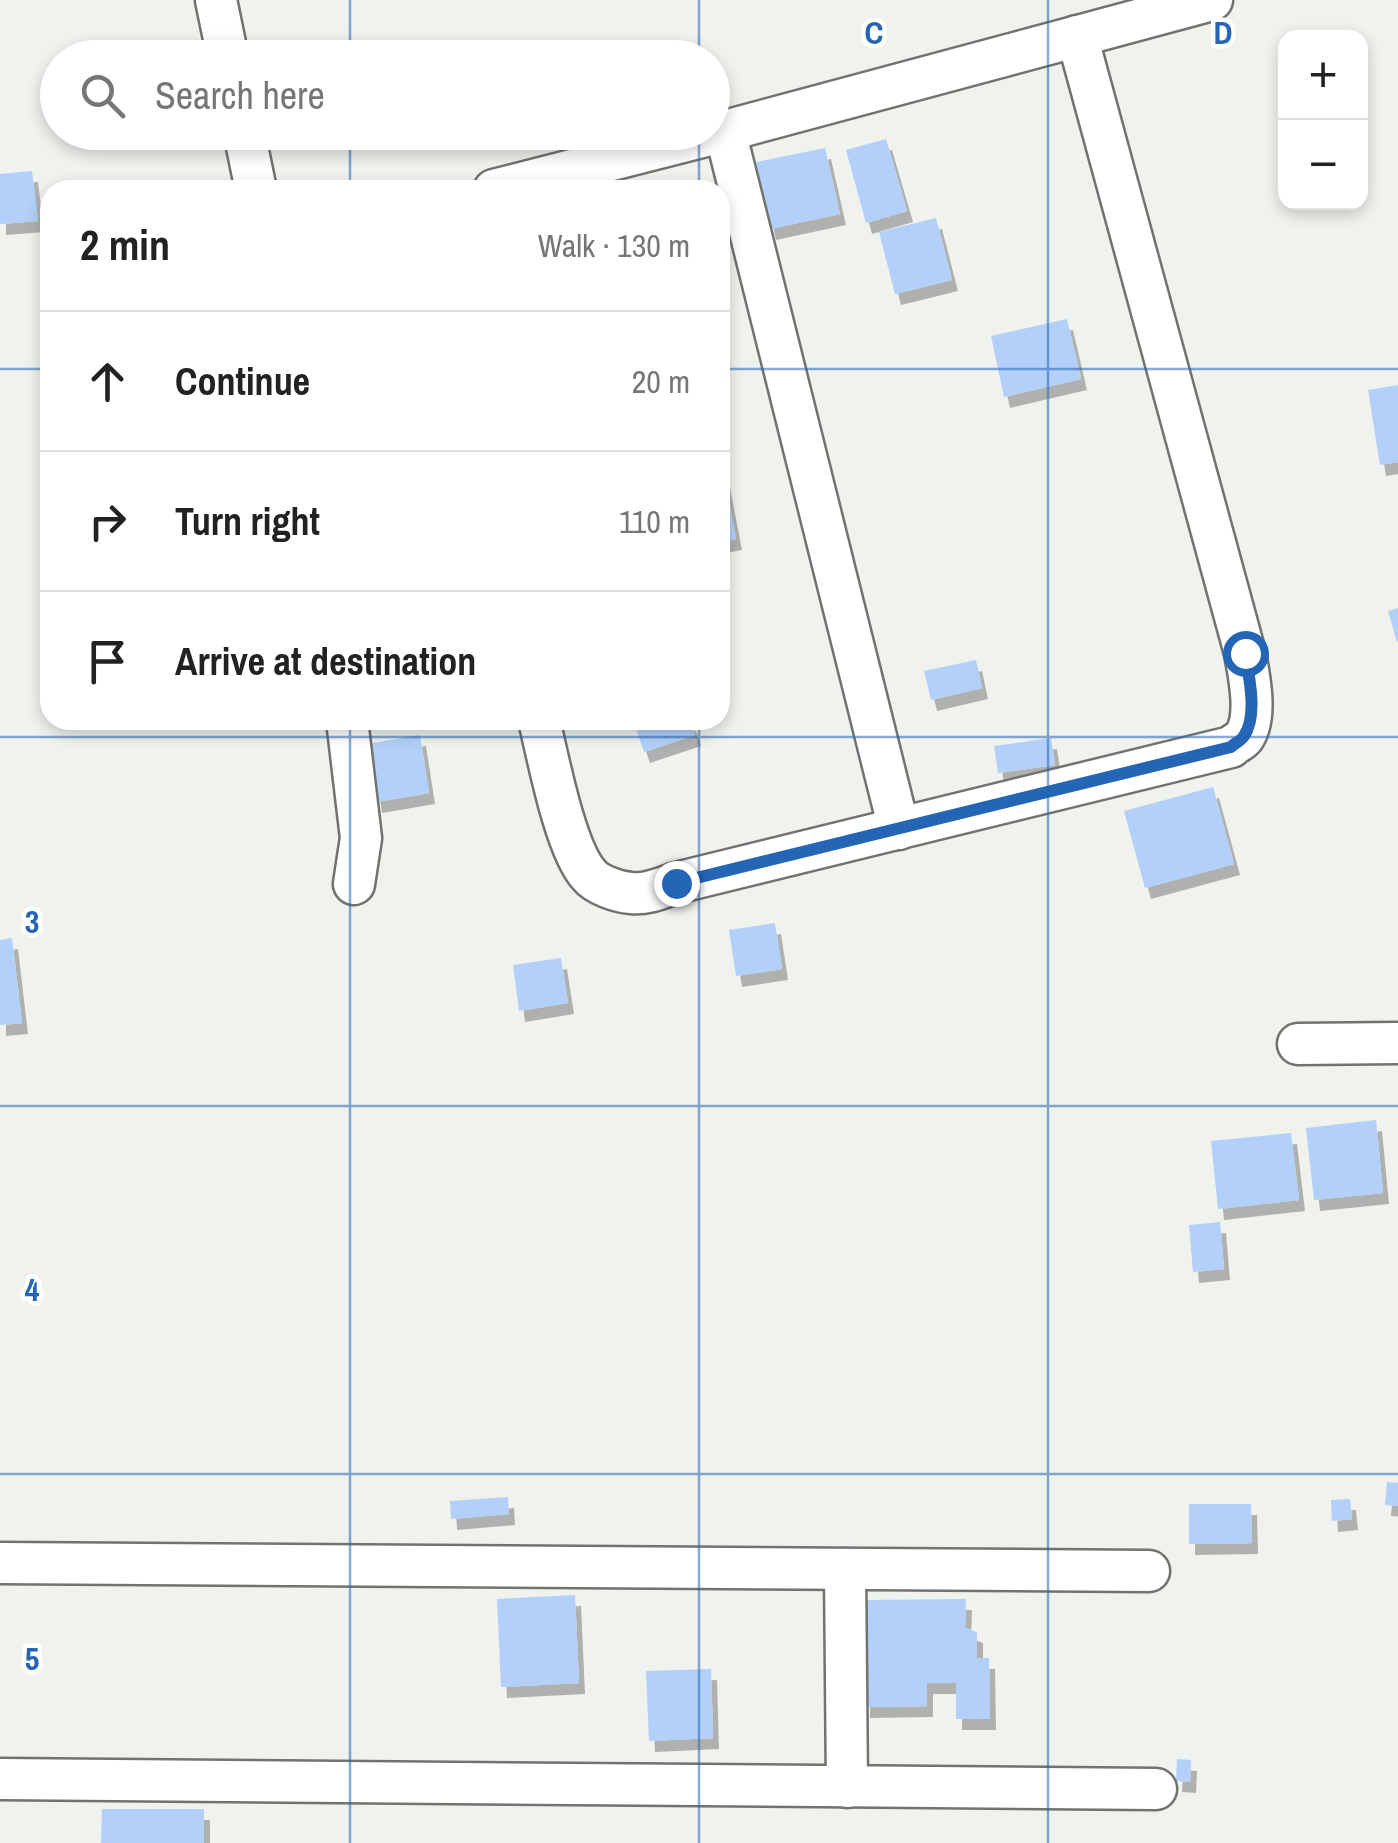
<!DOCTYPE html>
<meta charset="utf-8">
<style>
body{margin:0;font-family:"Archivo Narrow",sans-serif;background:#f2f2f2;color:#222}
.controls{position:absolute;right:30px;top:30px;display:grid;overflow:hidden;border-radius:20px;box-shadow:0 5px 15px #0003}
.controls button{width:90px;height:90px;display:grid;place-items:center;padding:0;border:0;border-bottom:2px solid #e0e0e0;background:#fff;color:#222;font:50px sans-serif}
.stop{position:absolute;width:30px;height:30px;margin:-22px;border:8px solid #2465b6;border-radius:50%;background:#fff}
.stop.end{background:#2465b6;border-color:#fff;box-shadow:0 2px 10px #0008}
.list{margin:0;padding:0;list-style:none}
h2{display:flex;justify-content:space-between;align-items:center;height:130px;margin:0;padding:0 40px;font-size:42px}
h2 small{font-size:32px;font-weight:400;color:#767676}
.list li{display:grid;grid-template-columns:65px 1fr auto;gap:30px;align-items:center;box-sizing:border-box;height:140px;padding:0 40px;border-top:2px solid #e0e0e0}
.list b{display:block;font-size:38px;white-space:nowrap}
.list em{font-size:32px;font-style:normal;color:#767676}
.icon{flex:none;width:55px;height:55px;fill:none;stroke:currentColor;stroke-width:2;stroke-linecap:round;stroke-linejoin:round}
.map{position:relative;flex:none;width:1398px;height:1843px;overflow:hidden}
.search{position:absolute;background:#fff;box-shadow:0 5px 15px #0003;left:40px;top:40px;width:690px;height:110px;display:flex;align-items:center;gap:25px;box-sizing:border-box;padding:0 35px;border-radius:55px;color:#767676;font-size:38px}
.panel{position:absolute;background:#fff;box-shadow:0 5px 15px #0003;left:40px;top:180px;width:690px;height:550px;border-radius:30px}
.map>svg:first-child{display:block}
</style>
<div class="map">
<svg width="1398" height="1843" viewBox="0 0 1398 1843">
<defs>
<filter id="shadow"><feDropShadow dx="6" dy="11" stdDeviation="0" flood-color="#0004"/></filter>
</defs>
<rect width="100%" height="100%" fill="#eff2ed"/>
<g fill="#b2d0f9" filter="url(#shadow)">
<path d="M886 139 907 211 866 223 846 150Z"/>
<path d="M825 148 840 214 770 229 756 162Z"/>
<path d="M32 171 38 221 0 224V174Z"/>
<path d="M936 218 952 280 895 294 879 232Z"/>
<path d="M1067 319 1081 379 1004 397 991 336Z"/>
<path d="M1398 385V462L1380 465 1368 390Z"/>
<path d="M720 466H722L736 539 720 542Z"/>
<path d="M1398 608V642H1397L1388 611Z"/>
<path d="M976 660 982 688 931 700 924 671Z"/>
<path d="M633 720H690L695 735 644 752Z"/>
<path d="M420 735 429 793 376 802 367 744Z"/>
<path d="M1051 738 1055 765 998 773 994 746Z"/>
<path d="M1213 787 1234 864 1145 888 1124 811Z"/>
<path d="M775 923 782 969 736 976 729 930Z"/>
<path d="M12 938 22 1023 0 1025V940Z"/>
<path d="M561 958 568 1003 519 1011 513 965Z"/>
<path d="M1376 1120 1383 1193 1314 1200 1306 1128Z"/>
<path d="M1291 1133 1299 1200 1218 1209 1211 1141Z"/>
<path d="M1220 1222 1224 1269 1193 1272 1189 1225Z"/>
<path d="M1387 1482 1398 1483V1506L1385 1505Z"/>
<path d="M508 1497 509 1514 451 1519 450 1501Z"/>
<path d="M1350 1499 1352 1519 1332 1521 1331 1500Z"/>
<path d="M1189 1504H1251L1252 1543 1189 1544Z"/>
<path d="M575 1595 579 1683 501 1687 497 1599Z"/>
<path d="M966 1599 965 1628 977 1632V1658H989L990 1719H956V1683H927V1706L864 1707V1600Z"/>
<path d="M711 1669 713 1738 649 1741 646 1671Z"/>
<path d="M1177 1759 1191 1760 1190 1782 1176 1781Z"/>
<path d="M102 1809H204V1843H101Z"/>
</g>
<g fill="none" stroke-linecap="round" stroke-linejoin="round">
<defs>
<g id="street">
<path d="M216 0 228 58"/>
<path d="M725 131 899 829"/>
<path d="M244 132 256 190"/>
<path d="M494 190 725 131 1212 0"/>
<path d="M347 720 361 838 354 884"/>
<path d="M539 720C548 757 565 849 589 875 597 885 618 892 631 893 646 895 662 888 676 883L1231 747C1235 743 1241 741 1244 737 1258 716 1249 676 1245 653L1077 36"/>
<path d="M1298 1044 1398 1043"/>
<path d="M0 1563 1149 1571"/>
<path d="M845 1569 847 1787"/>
<path d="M0 1779 1156 1789"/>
</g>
</defs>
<use href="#street" stroke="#70736e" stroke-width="45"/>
<use href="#street" stroke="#fff" stroke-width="40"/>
</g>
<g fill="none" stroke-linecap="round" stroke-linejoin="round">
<path stroke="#2465b6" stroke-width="12" d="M676 883 1231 747C1235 743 1241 741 1244 736 1258 716 1249 676 1245 653"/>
</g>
<path fill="none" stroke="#2465b6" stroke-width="2.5" stroke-opacity="0.55" d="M350 0V58M699 0V58M1048 0V1843M350 132V190M699 132V190M0 369H50M720 369H1398M350 720V1843M699 720V1843M0 737H1398M0 1106H1398M0 1474H1398"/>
<g font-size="32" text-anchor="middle" font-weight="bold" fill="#2465b6" stroke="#fcfffb" stroke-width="9" stroke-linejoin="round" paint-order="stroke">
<text x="874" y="44">C</text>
<text x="1223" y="44">D</text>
<text x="32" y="933">3</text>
<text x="32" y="1301">4</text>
<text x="32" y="1670">5</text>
</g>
</svg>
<div class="controls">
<button>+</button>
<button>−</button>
</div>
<div class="stop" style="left:1245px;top:653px"></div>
<div class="stop end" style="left:676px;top:883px"></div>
<div class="search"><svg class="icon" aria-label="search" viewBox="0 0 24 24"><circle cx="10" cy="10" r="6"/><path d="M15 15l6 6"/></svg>Search here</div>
<section class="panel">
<h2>2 min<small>Walk · 130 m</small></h2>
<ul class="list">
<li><svg class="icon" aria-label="ahead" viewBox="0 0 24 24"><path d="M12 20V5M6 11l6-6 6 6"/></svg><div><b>Continue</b></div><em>20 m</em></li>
<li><svg class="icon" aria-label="right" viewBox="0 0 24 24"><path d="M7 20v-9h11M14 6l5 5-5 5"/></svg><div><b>Turn right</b></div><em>110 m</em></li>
<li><svg class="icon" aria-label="arrive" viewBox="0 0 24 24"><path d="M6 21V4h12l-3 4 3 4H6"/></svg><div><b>Arrive at destination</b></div></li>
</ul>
</section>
</div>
